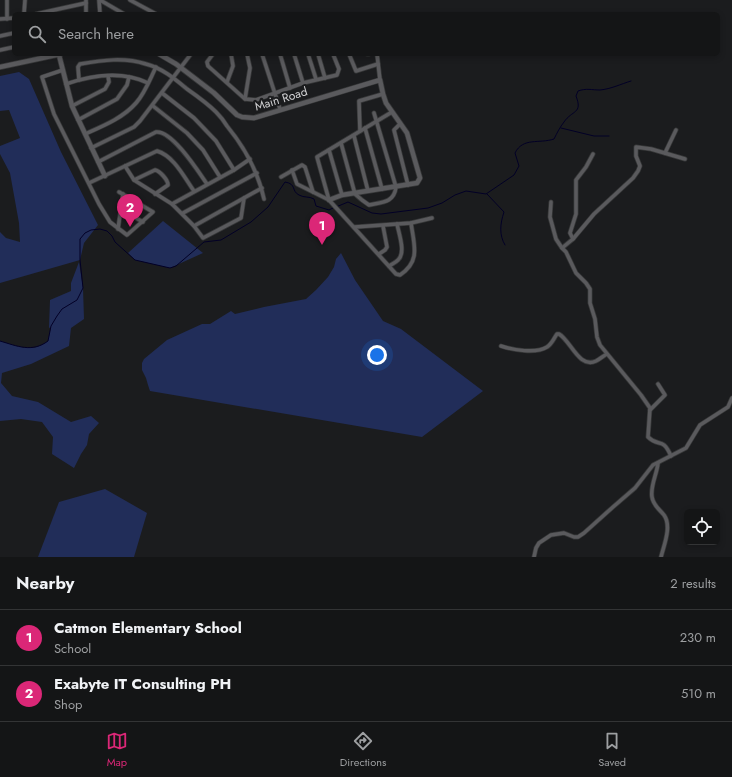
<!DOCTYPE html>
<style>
body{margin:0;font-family:Jost,sans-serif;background:#212223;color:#f1f3f6}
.controls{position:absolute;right:12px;bottom:12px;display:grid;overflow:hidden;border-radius:6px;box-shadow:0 2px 6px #0003}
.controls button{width:36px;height:36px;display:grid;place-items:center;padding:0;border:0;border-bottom:1px solid #333435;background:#141516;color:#f1f3f6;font:20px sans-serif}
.you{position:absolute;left:377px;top:355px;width:14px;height:14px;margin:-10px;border:3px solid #fff;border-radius:50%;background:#1a73e8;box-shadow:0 0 0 6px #1a73e833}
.badge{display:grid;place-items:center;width:26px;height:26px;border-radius:50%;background:#db2777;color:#fff;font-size:13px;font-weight:700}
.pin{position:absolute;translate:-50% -33px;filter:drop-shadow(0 1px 2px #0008)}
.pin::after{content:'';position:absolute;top:21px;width:14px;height:12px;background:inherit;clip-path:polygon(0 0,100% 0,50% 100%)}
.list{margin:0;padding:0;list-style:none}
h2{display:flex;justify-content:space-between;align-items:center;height:52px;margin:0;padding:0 16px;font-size:17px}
h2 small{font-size:13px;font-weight:400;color:#9d9fa1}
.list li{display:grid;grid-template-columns:26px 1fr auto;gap:12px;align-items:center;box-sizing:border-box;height:56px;padding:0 16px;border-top:1px solid #333435}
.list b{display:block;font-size:15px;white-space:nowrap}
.list p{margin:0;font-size:13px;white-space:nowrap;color:#9d9fa1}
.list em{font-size:13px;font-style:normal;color:#9d9fa1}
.icon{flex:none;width:22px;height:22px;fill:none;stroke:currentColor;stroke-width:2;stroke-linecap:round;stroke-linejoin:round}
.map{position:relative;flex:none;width:732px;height:557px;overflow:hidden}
.search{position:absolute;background:#141516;box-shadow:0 2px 6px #0003;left:12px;right:12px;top:12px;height:44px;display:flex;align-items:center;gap:10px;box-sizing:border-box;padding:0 14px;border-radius:6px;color:#9d9fa1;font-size:15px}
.sheet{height:164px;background:#141516}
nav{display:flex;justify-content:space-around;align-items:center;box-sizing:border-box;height:56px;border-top:1px solid #333435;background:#141516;font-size:11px;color:#9d9fa1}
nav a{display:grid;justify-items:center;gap:2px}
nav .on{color:#db2777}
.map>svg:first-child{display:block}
</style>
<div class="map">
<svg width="732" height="557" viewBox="0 0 732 557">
<rect width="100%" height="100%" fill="#1b1c1e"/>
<g fill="#212d59">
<path d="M19 72 29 79 61 152 98 225 84 243 80 260 0 283V232L6 238 20 242 19 223 10 173 0 154V146L20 138 9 110 0 111V76Z"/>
<path d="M163 221 203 253 170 268 135 260 128 253Z"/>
<path d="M341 253 355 280 383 321 401 329 483 391 422 437 150 391 148 385 146 378 142 370V363L144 359 167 340 202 324H210L231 311 235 314 264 307 306 299 316 290 328 277 334 267 336 259Z"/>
<path d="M79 262 83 288 84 319 71 328 69 346 31 364 2 373 1 383 12 396 38 402 71 422 91 416 99 423 89 434 87 445 81 454 74 468 52 454 53 437 42 422 21 419 0 421V341C18 346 31 354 48 341L51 327 49 328 50 300 71 291V283Z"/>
<path d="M105 489 147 513 134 557H38L59 502Z"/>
</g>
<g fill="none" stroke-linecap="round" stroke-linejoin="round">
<g stroke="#020026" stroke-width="1">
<path d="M561 128 594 136H609"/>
<path d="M487 194 504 212C500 224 499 235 505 245"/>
<path d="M336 207 348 202 372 213 381 214 428 208 442 203 455 195 466 191 486 194 514 175 519 166 515 153C523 137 539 144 554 139 557 133 560 127 564 122 572 110 583 114 576 96L578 91C586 88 592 90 600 90 611 89 621 84 631 81"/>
<path d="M0 341C17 346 32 353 48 341L51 326 57 316 62 309 77 300 83 288 80 260V239L85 233 91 230 100 229 107 231 112 236 115 242 135 260 170 268 176 266 204 242 221 240 251 222 268 207 285 182C297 184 291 191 299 195 304 198 309 196 314 199L316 206 329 210 333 208"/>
</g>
<defs>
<g id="street">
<path d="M99 0 100 14"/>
<path d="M100 0 124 14"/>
<path d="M130 0 156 14"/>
<path d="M24 14 25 0"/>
<path d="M36 14 86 3"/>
<path d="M86 14V0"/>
<path d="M0 19 14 18"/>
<path d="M7 19V0"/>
<path d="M0 36 14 33"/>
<path d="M0 50 14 47"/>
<path d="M213 54 207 62 208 66 245 99 256 100 303 83 337 75 339 69 333 54"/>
<path d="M262 54 280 109"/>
<path d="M280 54 290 88"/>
<path d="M294 54 303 83"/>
<path d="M308 54 316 79"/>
<path d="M318 54 325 78"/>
<path d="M349 54 356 71 378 64"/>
<path d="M367 54H369"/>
<path d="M377 54 380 80"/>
<path d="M63 70 42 77 54 114 99 204 110 222 127 235 153 212 119 192"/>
<path d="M79 80 78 67 80 64C103 60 124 57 146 64 162 68 175 79 187 89 197 96 207 103 216 112 220 116 224 121 227 126 245 148 258 171 264 199"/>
<path d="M227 82 233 66 231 54"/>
<path d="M66 84C92 75 123 71 148 83"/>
<path d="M162 93 194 118 216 141 234 170"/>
<path d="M245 99 250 68 247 54"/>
<path d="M72 106 105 89 109 82 108 76"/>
<path d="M153 106 187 133 203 150 220 177"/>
<path d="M78 120 117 99 127 85 129 77"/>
<path d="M400 124 394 130 408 185"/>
<path d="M365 128 382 189"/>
<path d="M360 131 359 101 383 94"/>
<path d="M85 134C103 126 123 118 136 103 145 93 150 79 156 67"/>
<path d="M354 136 368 191"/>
<path d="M341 143 355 194 362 200 369 205C382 202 394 203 396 187L374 113"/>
<path d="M91 148 134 127 140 121 191 54"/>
<path d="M329 150 342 195"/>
<path d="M665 153 676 130"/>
<path d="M98 162 156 132C172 130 198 171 207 184"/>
<path d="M125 166 134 180 172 204 194 226 203 238 241 218 244 198"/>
<path d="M292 170 297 184 329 200 396 274 400 275C421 261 414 245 411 223"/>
<path d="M281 177 302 165 305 167 313 192"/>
<path d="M134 180 155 170C160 171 168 180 168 185L155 194"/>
<path d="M89 183 157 151C174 156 184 177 194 191"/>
<path d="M329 200 317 157 392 112"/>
<path d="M551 202 550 217 556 239 562 248 566 252 576 273 586 283 590 289V303L595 319 597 337 600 345 641 395 650 408 648 437C659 448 662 436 671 456"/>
<path d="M172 204 234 170 250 159"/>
<path d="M120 209 143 222"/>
<path d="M183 213 257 173"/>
<path d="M194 226 262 188"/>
<path d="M355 227 411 223 432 218"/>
<path d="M118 229 123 194"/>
<path d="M573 239 570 233 576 214V180L586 167 593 154"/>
<path d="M562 248 573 239 594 214 633 178 638 171 640 166 636 156V147L651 149 685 159"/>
<path d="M379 254 385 250 387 247 383 226"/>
<path d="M389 266C392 264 395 263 398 260 406 253 399 234 397 224"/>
<path d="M501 346C513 350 536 354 547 347 552 344 554 338 557 334H559C571 341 579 369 596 361 600 359 603 356 607 354"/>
<path d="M650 410 665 395 658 384"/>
<path d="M658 463C657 474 650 486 652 497 653 505 659 509 664 515 672 526 664 545 661 557"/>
<path d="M534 557 536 548 539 543 551 535 564 533 574 537H578L584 533 613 507 635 488 653 465 686 448 700 425 728 407 732 398"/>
</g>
<g id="secondary">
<path d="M159 54 176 64 214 93 237 115 242 117 254 118 380 80 383 94 386 103 407 133 420 178 417 183 342 195 329 200"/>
<path d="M59 55 72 106 105 176"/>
<path d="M0 67 61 54"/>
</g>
</defs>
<use href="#street" stroke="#373839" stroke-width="5"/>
<use href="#secondary" stroke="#373839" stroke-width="6"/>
<use href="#street" stroke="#5a5a5d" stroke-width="3.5"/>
<use href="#secondary" stroke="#5a5a5d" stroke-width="4.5"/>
</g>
<g text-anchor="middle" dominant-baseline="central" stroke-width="4" stroke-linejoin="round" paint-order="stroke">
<g font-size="12" fill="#d2d2d4" stroke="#1b1c1e">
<text transform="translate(281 99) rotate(-17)">Main Road</text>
</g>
</g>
</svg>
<div class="controls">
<button><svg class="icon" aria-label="locate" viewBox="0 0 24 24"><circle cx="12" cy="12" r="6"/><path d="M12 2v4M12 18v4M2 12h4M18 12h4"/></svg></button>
</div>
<div class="you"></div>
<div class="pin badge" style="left:322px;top:245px">1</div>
<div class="pin badge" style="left:130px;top:227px">2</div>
<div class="search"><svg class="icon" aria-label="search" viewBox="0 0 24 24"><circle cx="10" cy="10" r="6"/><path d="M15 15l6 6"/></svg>Search here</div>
</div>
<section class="sheet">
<h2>Nearby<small>2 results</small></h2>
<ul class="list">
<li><span class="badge">1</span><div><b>Catmon Elementary School</b><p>School</p></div><em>230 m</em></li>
<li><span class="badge">2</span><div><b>Exabyte IT Consulting PH</b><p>Shop</p></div><em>510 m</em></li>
</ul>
</section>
<nav>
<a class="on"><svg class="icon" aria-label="map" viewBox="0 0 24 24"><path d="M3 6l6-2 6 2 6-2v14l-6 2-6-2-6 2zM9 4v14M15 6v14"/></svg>Map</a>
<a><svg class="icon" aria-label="directions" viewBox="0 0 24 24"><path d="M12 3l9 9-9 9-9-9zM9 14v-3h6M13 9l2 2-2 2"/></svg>Directions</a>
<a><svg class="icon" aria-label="saved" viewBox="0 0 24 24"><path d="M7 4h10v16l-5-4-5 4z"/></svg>Saved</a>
</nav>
